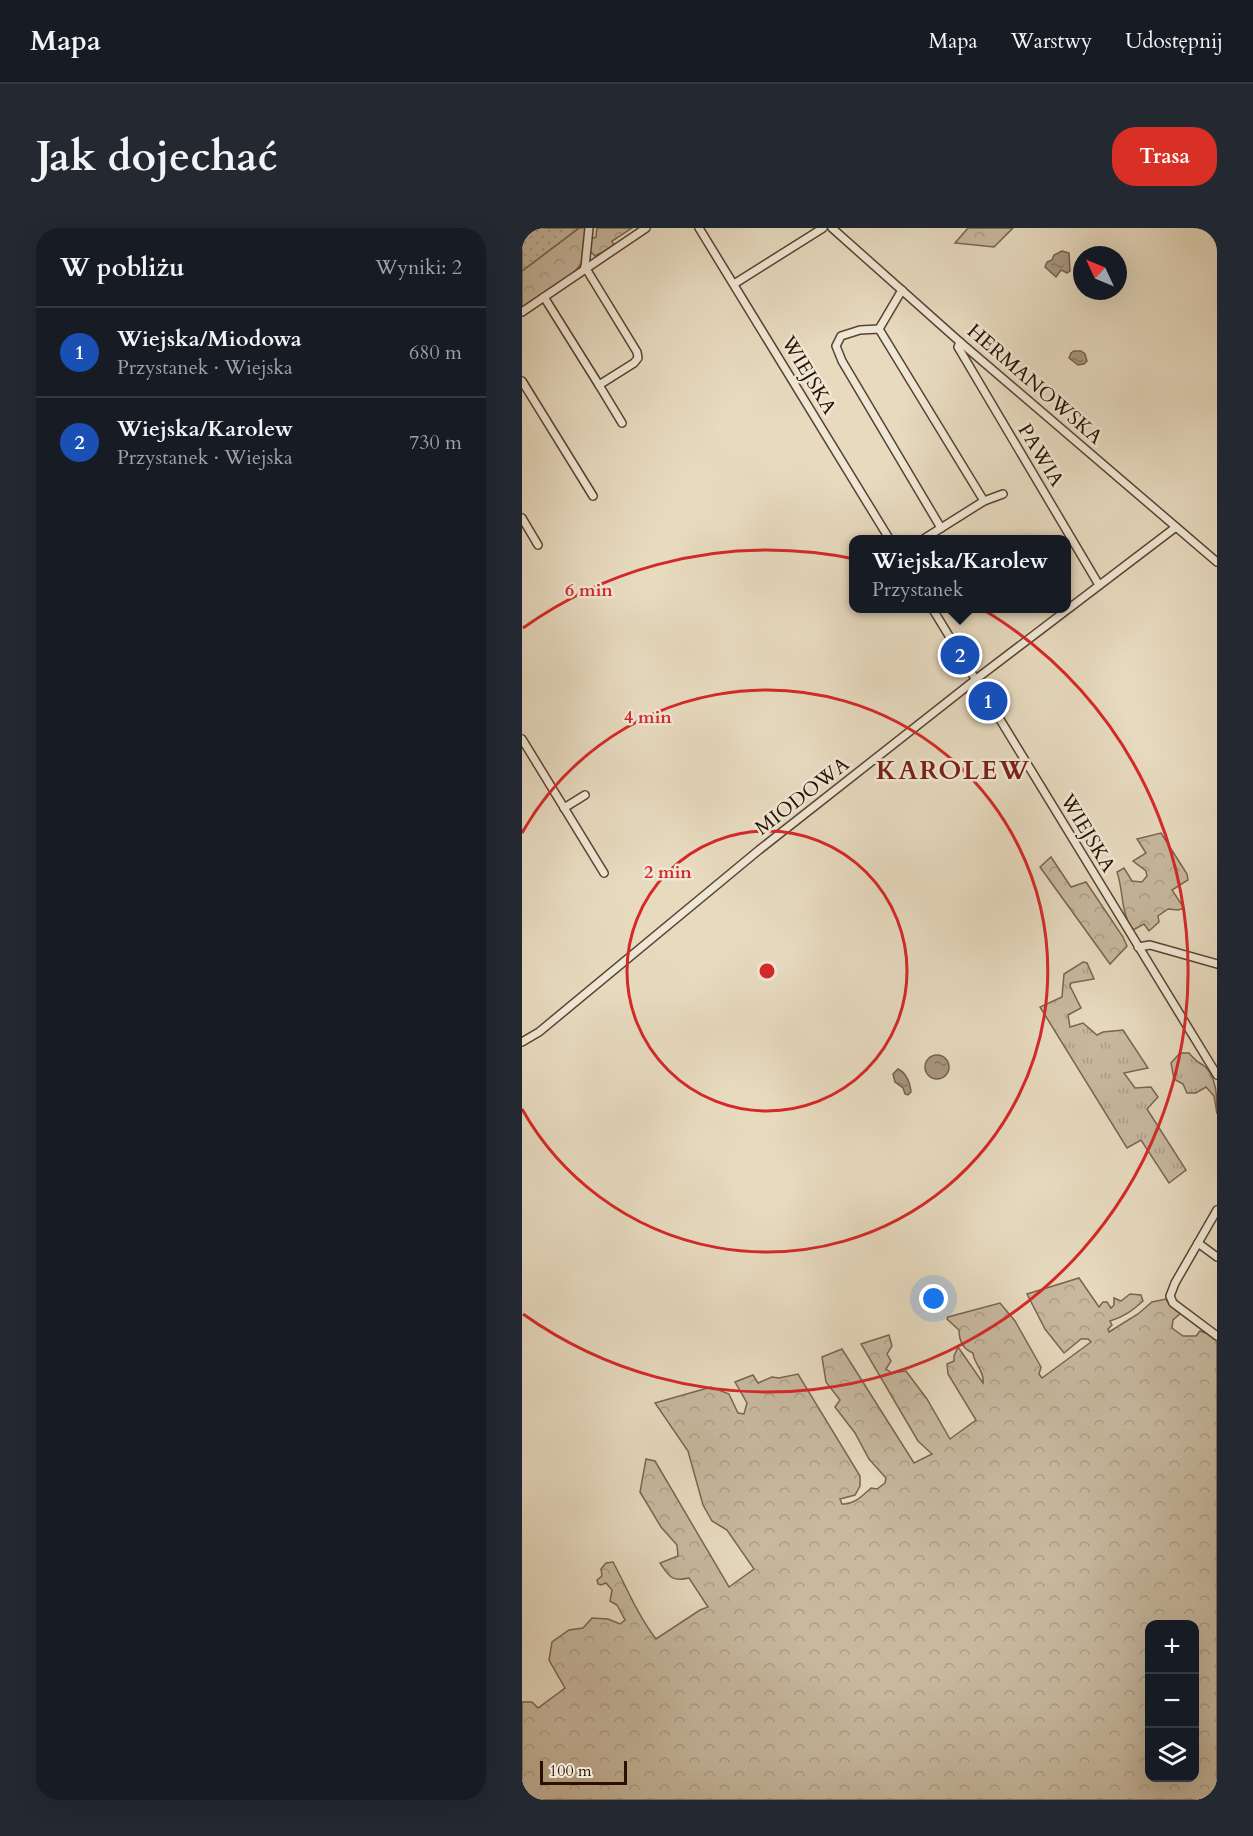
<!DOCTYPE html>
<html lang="pl">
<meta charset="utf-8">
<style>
body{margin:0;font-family:Cardo,serif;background:#242831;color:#f1f3f6}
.controls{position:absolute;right:18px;bottom:18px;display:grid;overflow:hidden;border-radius:12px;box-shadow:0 6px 24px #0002}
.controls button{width:54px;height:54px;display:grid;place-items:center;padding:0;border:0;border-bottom:2px solid #363941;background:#171b24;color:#f1f3f6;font:30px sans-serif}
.compass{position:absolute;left:551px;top:18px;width:54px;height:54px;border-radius:50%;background:#171b24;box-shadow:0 6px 24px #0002;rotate:314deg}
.scale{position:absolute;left:18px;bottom:15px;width:87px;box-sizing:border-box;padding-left:6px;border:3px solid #2b1001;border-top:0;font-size:16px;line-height:21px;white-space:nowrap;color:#2b1001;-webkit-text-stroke:4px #efe7d5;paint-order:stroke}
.you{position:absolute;left:412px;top:1071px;width:21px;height:21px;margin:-15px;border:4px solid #fff;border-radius:50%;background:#1a73e8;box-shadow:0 0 0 9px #1a73e833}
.badge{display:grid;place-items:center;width:39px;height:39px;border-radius:50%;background:#d93025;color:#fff;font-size:20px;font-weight:700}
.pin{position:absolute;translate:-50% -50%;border:3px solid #fff;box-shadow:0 2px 6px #0006}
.popup{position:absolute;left:327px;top:307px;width:222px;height:78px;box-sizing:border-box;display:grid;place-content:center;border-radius:12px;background:#171b24;filter:drop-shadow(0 2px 4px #0005);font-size:20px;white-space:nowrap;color:#9ea1a6}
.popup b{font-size:22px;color:#f1f3f6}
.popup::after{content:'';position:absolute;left:50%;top:100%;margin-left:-12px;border:12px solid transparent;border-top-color:#171b24}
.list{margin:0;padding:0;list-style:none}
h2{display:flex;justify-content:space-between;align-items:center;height:78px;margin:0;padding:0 24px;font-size:26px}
h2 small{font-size:20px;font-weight:400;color:#9ea1a6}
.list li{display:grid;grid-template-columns:39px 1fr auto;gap:18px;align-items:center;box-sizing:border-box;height:90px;padding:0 24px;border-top:2px solid #363941}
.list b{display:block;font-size:22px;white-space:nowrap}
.list p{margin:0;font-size:20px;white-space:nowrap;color:#9ea1a6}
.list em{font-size:20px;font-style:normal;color:#9ea1a6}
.icon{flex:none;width:33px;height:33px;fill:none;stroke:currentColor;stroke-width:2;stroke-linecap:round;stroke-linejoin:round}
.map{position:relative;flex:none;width:695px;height:1572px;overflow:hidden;border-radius:24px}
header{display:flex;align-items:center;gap:36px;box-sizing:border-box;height:84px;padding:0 30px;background:#171b24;border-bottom:2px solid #363941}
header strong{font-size:28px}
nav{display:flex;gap:33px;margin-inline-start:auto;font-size:21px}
.intro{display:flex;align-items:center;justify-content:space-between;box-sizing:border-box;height:144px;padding:0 36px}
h1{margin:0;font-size:42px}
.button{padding:15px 27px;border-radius:24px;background:#d93025;color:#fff;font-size:21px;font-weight:700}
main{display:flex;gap:36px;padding:0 36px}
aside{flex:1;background:#171b24;border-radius:24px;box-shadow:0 6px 24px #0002}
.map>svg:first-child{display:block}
</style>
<header>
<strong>Mapa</strong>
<nav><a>Mapa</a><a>Warstwy</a><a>Udostępnij</a></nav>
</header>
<div class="intro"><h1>Jak dojechać</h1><a class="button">Trasa</a></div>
<main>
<aside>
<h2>W pobliżu<small>Wyniki: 2</small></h2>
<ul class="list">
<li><span class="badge" style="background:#1a4fb4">1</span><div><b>Wiejska/Miodowa</b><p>Przystanek · Wiejska</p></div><em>680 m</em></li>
<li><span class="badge" style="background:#1a4fb4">2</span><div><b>Wiejska/Karolew</b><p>Przystanek · Wiejska</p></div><em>730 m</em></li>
</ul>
</aside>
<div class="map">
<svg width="695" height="1572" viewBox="0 0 695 1572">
<defs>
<pattern id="grass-tufts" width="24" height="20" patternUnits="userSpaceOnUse" patternTransform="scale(1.5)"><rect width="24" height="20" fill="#c7b89f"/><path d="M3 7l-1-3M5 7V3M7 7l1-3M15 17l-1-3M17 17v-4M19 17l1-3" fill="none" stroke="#ab9d87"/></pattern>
<pattern id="forest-crowns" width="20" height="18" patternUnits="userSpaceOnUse" patternTransform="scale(1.5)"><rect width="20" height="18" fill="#c7b89f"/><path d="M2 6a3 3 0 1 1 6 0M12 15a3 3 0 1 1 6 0" fill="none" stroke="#ab9d87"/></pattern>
<pattern id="garden-dots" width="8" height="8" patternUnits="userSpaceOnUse" patternTransform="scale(1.5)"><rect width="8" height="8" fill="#c7b89f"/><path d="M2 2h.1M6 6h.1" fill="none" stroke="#ab9d87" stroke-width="1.8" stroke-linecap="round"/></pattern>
<pattern id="water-ripples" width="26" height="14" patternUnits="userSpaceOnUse" patternTransform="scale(1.5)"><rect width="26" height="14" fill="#a7957e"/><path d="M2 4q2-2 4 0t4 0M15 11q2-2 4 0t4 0" fill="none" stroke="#887865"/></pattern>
</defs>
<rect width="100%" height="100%" fill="#e7dabf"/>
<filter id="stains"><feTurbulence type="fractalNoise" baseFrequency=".00333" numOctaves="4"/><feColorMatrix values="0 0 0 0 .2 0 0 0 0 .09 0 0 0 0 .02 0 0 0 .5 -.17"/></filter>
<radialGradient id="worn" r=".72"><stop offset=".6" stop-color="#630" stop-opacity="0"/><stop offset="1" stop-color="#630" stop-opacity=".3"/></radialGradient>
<g fill="url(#grass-tufts)" stroke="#796450" stroke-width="1.5">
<path d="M561 734 565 735 572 751 549 755 548 758 559 780 546 787 548 799 561 795 575 807 581 804 601 802 626 840 602 845 613 860 629 859 636 869 625 881 664 942 647 955 619 912 605 920 518 779 540 769 542 746Z"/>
<path d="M658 825H667C672 831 675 834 681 837 695 847 695 870 695 886L692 868 684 859 674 865H665L661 856 652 851 649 835Z"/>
</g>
<g fill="url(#forest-crowns)" stroke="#796450" stroke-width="1.5" fill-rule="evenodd">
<path d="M57 0H63C62 11 63 23 60 33 54 50 15 69 0 79V43Z"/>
<path d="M75 0H110L90 13 92 18 73 28 68 23 69 11 74 9Z"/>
<path d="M446 0H491L472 19 433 15Z"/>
<path d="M639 605 665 646 666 652 650 662 662 680 656 682 646 681 636 688 637 694 627 703 622 696 611 702C598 684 602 664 595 644L602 640 610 653 620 654 625 648 624 643 611 633 624 625 615 611Z"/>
<path d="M529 629 549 659 564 654 601 709 605 718 588 736 518 639Z"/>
<path d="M557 1050 577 1079 581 1074H585L589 1080 592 1077V1070L599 1073 608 1066 619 1067 621 1073C611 1082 602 1089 588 1093L590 1097 586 1101 587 1104 616 1086 630 1074 644 1071 647 1076 659 1085 651 1092 650 1100 661 1108H674L678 1103 686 1106 695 1112V1572H0V1474H10L16 1480 43 1460 27 1432 30 1414 47 1402 61 1400 70 1390 86 1391 98 1396 103 1392 95 1377 88 1373 90 1362 84 1355 79 1357 76 1356 75 1352 80 1348 79 1341 84 1335 91 1334C105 1360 116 1388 134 1411L178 1382 186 1379 167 1350C149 1354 147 1348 138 1335L156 1328 155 1317 139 1299 118 1264 124 1231 133 1233 207 1359 232 1341 205 1302 190 1293 181 1277 166 1223 133 1175 189 1159 207 1166 216 1185 222 1186 225 1175 213 1154 231 1147 236 1155 250 1149 257 1150 276 1146 338 1248V1258L333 1267 318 1271 320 1276C332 1277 340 1268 349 1260L355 1261 363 1255 364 1250 347 1231 333 1205 313 1179 318 1172 304 1154 300 1129 320 1121 392 1235 410 1226 396 1213 339 1116 367 1107 370 1118 365 1126 369 1133 364 1141 370 1145 384 1143 405 1171 428 1211 454 1192 426 1146 425 1136 432 1133V1128L436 1119 461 1155C463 1144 452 1136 451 1125 441 1121 437 1112 437 1102L425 1091 426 1089 478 1075 493 1093 519 1139 517 1146 520 1150 569 1114 566 1111H559L542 1125 523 1101 505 1066ZM628 1396H672V1550H628Z"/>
</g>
<path fill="url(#garden-dots)" stroke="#796450" stroke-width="1.5" d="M0 0H57L0 43Z"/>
<g fill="url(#water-ripples)" stroke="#75604c" stroke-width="1.5">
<path d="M540 23 547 25 548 43 545 45 539 42 534 49 523 39 525 34 530 32 532 27Z"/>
<path d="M552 123H559L563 126 565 133 562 136 556 137 547 130 549 125Z"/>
<circle cx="415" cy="839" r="12"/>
<path d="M376 841C384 845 388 855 389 864L386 867 383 866 381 860 373 854 371 846Z"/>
</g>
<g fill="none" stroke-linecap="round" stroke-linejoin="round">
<defs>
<g id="minor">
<path d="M177 0 368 312"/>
<path d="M310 0 438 114 695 334"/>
<path d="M63 39 67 0"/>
<path d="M212 56 301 0"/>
<path d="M22 69 77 157 112 135 116 130 115 124 63 39"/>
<path d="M0 84 124 0"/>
<path d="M357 101 380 62"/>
<path d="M438 114 436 119 577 357"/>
<path d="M0 153 71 268"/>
<path d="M77 157 100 195"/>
<path d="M0 290 16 317"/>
<path d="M419 300 320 133 314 118 319 108 338 102 357 101 462 273"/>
<path d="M400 312 462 273 481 266"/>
<path d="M410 380 695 847"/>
<path d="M0 511 82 645"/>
<path d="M42 580 63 567"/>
<path d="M616 719 628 717 695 736"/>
<path d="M0 814 17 804 237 622 462 445 654 299"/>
<path d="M695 982 653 1055 648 1068 651 1075 695 1108"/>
<path d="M676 1015 695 1029"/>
</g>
</defs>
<use href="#minor" stroke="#5a4230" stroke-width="10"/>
<use href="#minor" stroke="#efe7d5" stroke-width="7"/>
</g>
<g fill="none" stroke="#d62828" stroke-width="3">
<circle cx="245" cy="743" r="140"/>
<path d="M0 605A281 281 0 1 1 0 881"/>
<path d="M1 400A421 421 0 1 1 1 1086"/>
</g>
<g text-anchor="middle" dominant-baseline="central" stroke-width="5" stroke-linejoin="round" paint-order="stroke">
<g font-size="20" fill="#2b1001" stroke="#efe7d5">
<text transform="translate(287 147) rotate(59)">WIEJSKA</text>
<text transform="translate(513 156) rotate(41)">HERMANOWSKA</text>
<text transform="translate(519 227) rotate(59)">PAWIA</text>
<text transform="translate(280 568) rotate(-38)">MIODOWA</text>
<text transform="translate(566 605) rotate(59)">WIEJSKA</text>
</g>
<g font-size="26" font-weight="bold" letter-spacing="1.5" fill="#7a1f14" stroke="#efe7d5">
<text x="431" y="542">KAROLEW</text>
</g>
</g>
<circle cx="245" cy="743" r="9" fill="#d62828" stroke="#efe7d5" stroke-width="3"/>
<g font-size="18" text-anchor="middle" font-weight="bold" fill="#d62828" stroke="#efe7d5" stroke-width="5" stroke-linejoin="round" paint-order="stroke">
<text x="67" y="368">6 min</text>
<text x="126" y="495">4 min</text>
<text x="146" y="650">2 min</text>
</g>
<rect width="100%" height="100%" filter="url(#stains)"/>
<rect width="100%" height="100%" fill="url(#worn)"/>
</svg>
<div class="controls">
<button>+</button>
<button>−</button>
<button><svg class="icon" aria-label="layers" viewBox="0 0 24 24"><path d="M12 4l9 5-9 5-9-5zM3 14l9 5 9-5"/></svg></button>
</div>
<svg class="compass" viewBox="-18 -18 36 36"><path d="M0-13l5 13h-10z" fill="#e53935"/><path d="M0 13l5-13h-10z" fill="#9ea1a6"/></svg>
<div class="scale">100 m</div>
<div class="you"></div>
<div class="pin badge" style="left:466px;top:473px;background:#1a4fb4">1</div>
<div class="pin badge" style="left:438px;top:427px;background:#1a4fb4">2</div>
<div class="popup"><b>Wiejska/Karolew</b>Przystanek</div>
</div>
</main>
